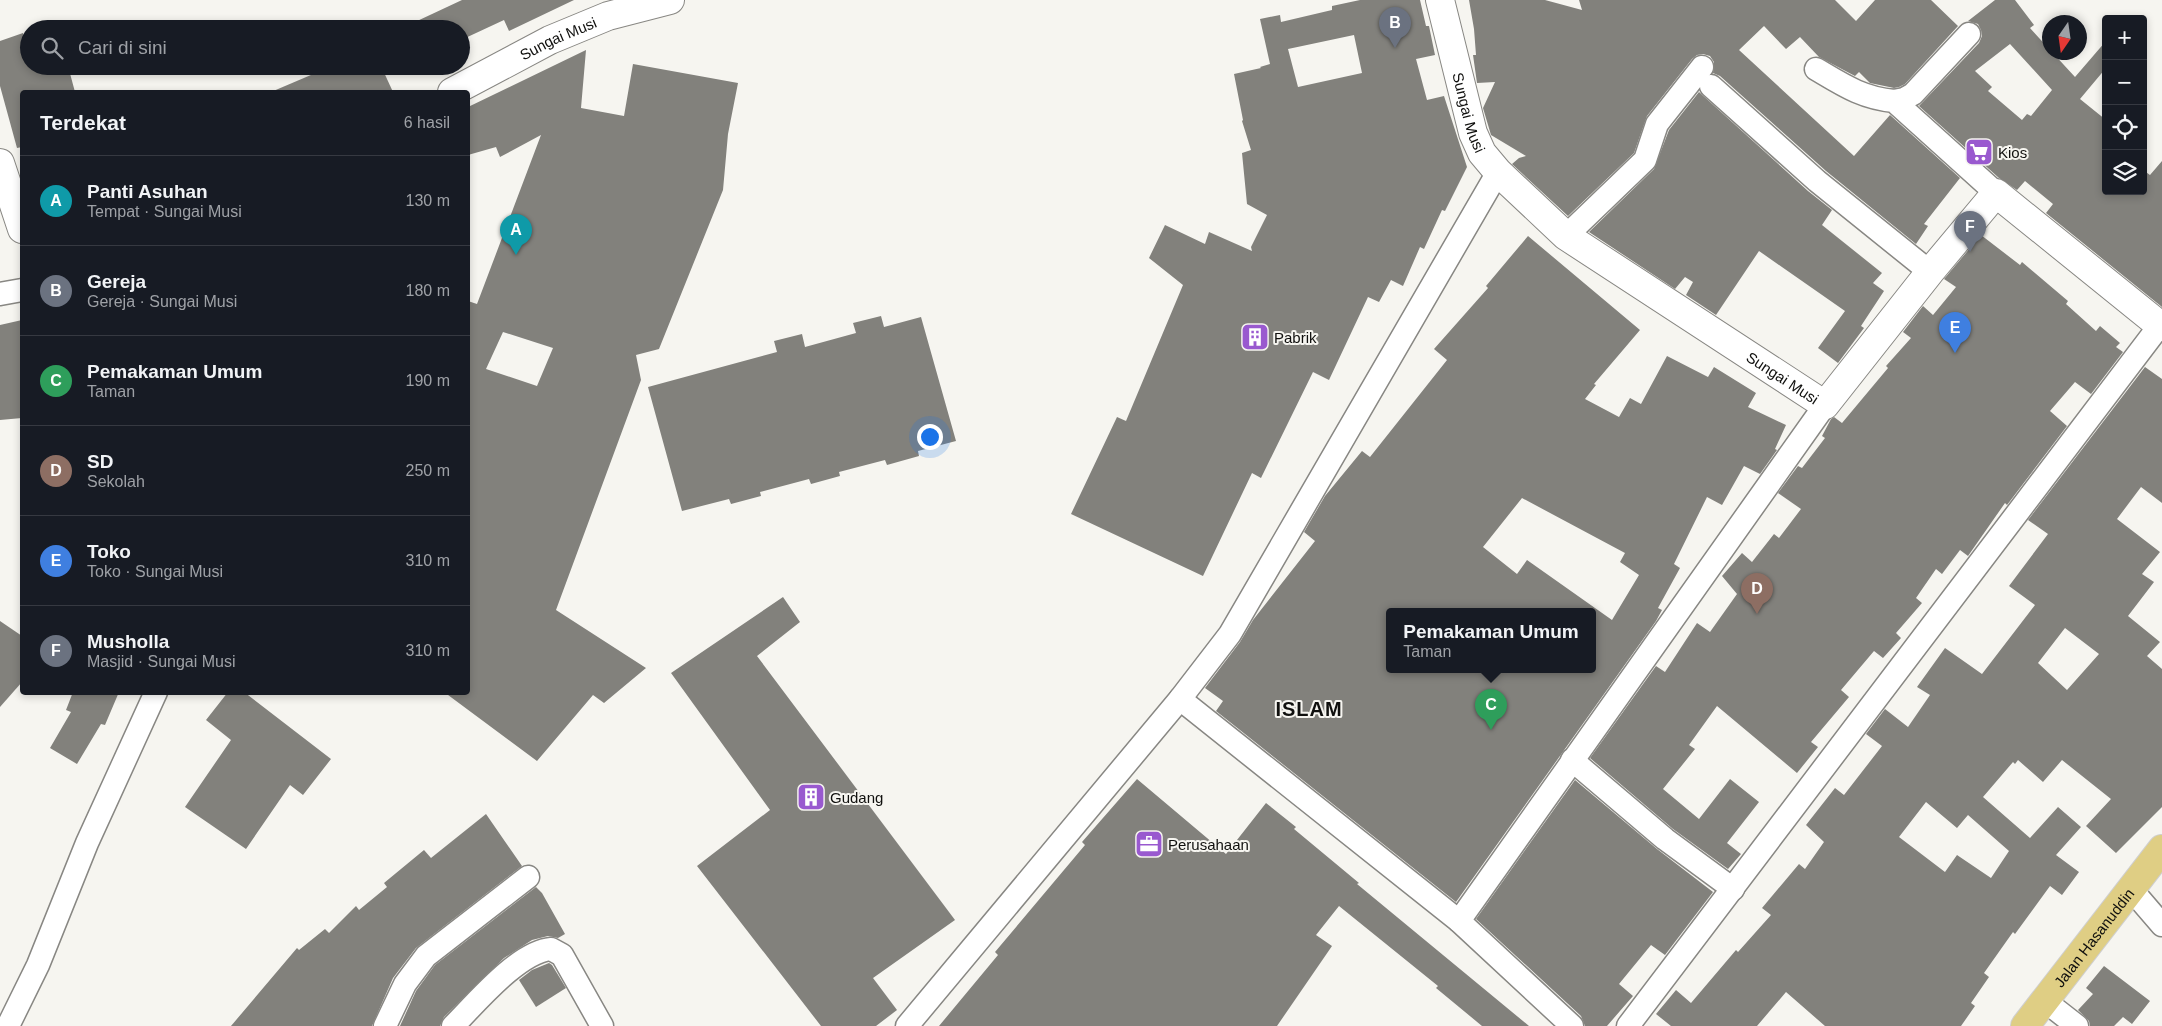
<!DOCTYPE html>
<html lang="id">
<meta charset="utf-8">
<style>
body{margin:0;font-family:Helvetica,sans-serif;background:#20242c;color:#f1f3f6}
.controls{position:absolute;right:15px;top:15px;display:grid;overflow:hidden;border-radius:5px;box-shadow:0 2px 8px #0003}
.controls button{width:45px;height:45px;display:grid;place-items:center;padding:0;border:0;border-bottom:1px solid #363941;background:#171b24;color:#f1f3f6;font:25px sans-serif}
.compass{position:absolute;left:2042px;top:15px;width:45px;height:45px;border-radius:50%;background:#171b24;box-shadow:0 2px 8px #0003;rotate:193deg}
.you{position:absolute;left:929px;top:436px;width:18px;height:18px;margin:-12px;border:4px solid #fff;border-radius:50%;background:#1a73e8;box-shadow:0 0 0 8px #1a73e833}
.badge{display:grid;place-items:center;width:32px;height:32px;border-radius:50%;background:#7c3aed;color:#fff;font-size:16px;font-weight:700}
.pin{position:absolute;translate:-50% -41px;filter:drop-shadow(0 1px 2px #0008)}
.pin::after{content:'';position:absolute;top:26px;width:18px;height:15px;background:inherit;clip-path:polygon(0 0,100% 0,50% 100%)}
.popup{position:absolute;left:1386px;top:608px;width:210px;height:65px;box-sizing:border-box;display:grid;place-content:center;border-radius:5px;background:#171b24;filter:drop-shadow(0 1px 4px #0005);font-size:16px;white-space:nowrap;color:#9ea1a6}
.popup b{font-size:19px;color:#f1f3f6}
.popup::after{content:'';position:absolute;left:50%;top:100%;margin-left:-10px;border:10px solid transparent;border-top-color:#171b24}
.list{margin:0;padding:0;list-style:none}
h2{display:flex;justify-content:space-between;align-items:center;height:65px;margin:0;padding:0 20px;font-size:21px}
h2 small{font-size:16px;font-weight:400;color:#9ea1a6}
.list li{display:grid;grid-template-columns:32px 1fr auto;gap:15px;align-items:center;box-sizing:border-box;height:90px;padding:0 20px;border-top:1px solid #363941}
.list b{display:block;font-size:19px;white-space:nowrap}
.list p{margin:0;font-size:16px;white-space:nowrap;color:#9ea1a6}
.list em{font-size:16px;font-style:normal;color:#9ea1a6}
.icon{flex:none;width:28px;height:28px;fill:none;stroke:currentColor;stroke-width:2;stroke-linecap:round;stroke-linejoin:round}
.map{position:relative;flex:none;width:2162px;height:1026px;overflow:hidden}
.search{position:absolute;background:#171b24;box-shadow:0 2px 8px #0003;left:20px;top:20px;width:450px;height:55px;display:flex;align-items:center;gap:12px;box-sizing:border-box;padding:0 18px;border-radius:28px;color:#9ea1a6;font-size:19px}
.panel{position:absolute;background:#171b24;box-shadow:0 2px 8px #0003;left:20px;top:90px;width:450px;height:605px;border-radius:5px}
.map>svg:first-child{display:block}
</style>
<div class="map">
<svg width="2162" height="1026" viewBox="0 0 2162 1026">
<rect width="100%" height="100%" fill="#f6f5f0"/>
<g fill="#82817c" fill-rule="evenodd">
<path d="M462 0H574L509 31 504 20 461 40V29H400Z"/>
<path d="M1360 0H1420L1426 26H1429L1435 55 1416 59 1427 100 1444 96 1467 167 1445 211 1442 210 1424 249 1420 247 1403 286 1391 280 1379 302 1368 297 1329 380 1313 372 1261 478 1252 473 1203 576 1071 514 1117 417 1126 421 1183 285 1149 258 1165 225 1205 244 1209 232 1252 251 1251 247 1267 215 1247 204 1242 153 1251 150 1242 121 1243 120 1234 74 1261 68 1260 67 1270 64 1260 19 1280 15 1281 22 1332 10V6ZM1354 35 1362 73 1298 87 1288 49Z"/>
<path d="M1469 0H1545L1582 10 1579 0H1835L1856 21 1875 0H1931L1958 26 1905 84 1899 87 1894 88 1870 83 1859 72 1855 76 1819 57 1800 37 1786 49 1764 26 1739 50 1854 156 1890 115 1960 178 1924 224 1928 226 1916 244 1826 171 1720 76 1713 73 1714 62 1710 56 1703 54 1697 55 1692 59 1647 116 1634 153 1568 216 1512 164 1519 158 1526 156 1491 135 1483 108 1495 82 1477 83 1473 55H1476L1474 29Z"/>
<path d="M1995 0H2015L2034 25 2030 28 2050 50V52H2052L2075 77 2106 41V68L2080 99 2106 120V191H2143V170L2150 175 2162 161V307L2046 213 2053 204 2025 181 2017 190 1999 178 1919 106 1979 43 1982 36 1981 30 1978 24 1968 21ZM2010 44 2052 90 2031 116 2027 114 2022 120 1988 91 1992 87 1975 71Z"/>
<path d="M23 33 29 49V66H68L75 92H22V147L17 148 0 86V41Z"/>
<path d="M586 50 581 108 624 116 633 64 738 83 728 134 723 190 659 349 636 355 641 380 556 610 646 668 604 703 593 695 537 761 444 692H468V301L477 304 541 135 500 157 496 147 468 155V107ZM503 332 553 348 537 386 486 369Z"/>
<path d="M332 66H381L393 92H271Z"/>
<path d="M1699 92 1808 191 1832 210 1822 225 1882 273 1873 283 1884 291 1861 326 1864 328 1838 363 1818 348 1845 311 1759 251 1716 315 1686 295 1693 282 1685 277 1675 289 1589 232 1654 169 1669 130Z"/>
<path d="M1981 235 2020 265 2022 262 2068 301 2066 304 2096 331 2100 326 2120 343 2116 347 2123 352 2091 394 2075 382 2050 411 2067 426 2007 505 2005 503 1968 556 1960 550 1942 574 1936 569 1916 598 1922 603 1896 633 1901 638 1883 658 1874 651 1841 690 1849 697 1811 742 1818 747 1797 773 1717 706 1689 745 1695 749 1663 789 1699 819 1730 779 1759 802 1727 843 1741 854 1728 869 1673 829 1590 758 1656 666 1665 672 1697 623 1710 632 1737 594 1722 576 1742 553 1752 562 1774 534 1779 538 1801 509 1778 493 1798 466 1802 468 1825 438 1822 436 1831 419 1834 417 1842 423 1888 368 1886 366 1911 338 1903 332 1923 306 1933 315 1956 287 1944 279Z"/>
<path d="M1528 236 1640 330 1594 384 1596 385 1585 399 1619 417 1630 398 1641 404 1667 356 1708 377 1714 367 1756 393 1748 407 1786 425 1775 449 1777 450 1760 474 1744 466 1722 505 1707 497 1674 564 1680 568 1658 608 1662 610 1656 621 1456 902 1216 711 1223 701 1205 688 1240 642 1253 620 1315 541 1304 532 1325 496 1362 451 1370 457 1447 360 1434 349 1488 288 1486 286ZM1522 498 1625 553 1620 562 1639 575 1612 620 1527 560 1517 574 1483 547ZM1390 611H1592V669H1390Z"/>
<path d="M881 316 884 327 921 317 956 441 918 451 919 456 887 465 885 460 839 472 840 476 811 484 809 479 760 492 761 496 731 504 729 499 682 511 648 387 777 352 774 341 802 334 805 347 856 333 853 323Z"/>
<path d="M22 320V418L0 420V325Z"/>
<path d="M2145 367 2162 379V503L2141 487 2117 519 2160 552 2142 574 2154 582 2128 616 2160 642 2147 656 2162 669V807L2116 853 2086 826 2111 799 2062 760 2043 782 2018 760 2015 764 2013 762 1983 797 2030 838 2058 807 2081 827 2056 855 2079 872 2062 895 2050 886 2015 934 2013 932 1984 973 1989 977 1971 1003 1975 1006 1961 1026H1825L1786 992 1757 1026H1671L1656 1014 1676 990 1691 1003 1736 950 1738 952 1771 915 1762 908 1799 864 1805 869 1824 842 1806 825 1835 788 1844 795 1882 746 1866 734 1885 709 1908 727 1930 695 1917 687 1945 648 1982 674 2035 605 2009 586 2048 534 2028 520ZM2065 628 2099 654 2067 690 2038 663ZM1926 802 1957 828 1968 815 2009 851 1991 878 1957 855 1945 872 1899 837Z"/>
<path d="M783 597 800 622 757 656 955 920 873 978 897 1010 876 1026H821L697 866 770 810 671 673Z"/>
<path d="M0 621 22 636V682L0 707Z"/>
<path d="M73 692H119L105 725 101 724 77 764 50 748 71 712 66 710Z"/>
<path d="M228 692H244L331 759 303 795 290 785 246 849 185 807 231 740 206 720Z"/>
<path d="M1137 779 1226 854 1266 803 1296 827 1294 829 1359 883 1357 884 1529 1026H1482L1436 988 1438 986 1339 906 1316 935 1332 946 1277 1026H939L998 955 995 952 1085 845 1082 842Z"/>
<path d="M1575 780 1657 849 1713 892 1665 955 1651 945 1619 984 1633 996 1607 1026H1585L1581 1016 1476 919Z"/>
<path d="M486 814 522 866 416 948 393 978 372 1026H231L297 948 299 950 325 929 329 933 356 906 359 910 387 887 384 883 424 850 431 858Z"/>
<path d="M536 887 542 893 565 934 558 938 548 936 532 940 504 958 444 1017 440 1026H400L416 991 435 965Z"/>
<path d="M549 963 552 965 566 988 536 1007 519 980 532 970Z"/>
<path d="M2104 966 2150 1001 2132 1024 2123 1017 2114 1026H2090L2089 1021 2078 1010 2093 994 2086 988Z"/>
</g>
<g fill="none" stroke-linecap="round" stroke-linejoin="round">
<defs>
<g id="street">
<path d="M1816 69C1843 85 1862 98 1894 101L1996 193"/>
<path d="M1711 86 1817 181 1930 272"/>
<path d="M1894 101 1904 99 1913 94 1969 34"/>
<path d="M1566 236 1645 160 1657 124 1702 67"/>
<path d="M0 294 22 290"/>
<path d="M1180 699 1459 921"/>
<path d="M1572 760 1665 839 1733 889"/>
<path d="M2131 889 2162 925"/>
<path d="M2045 1001 2077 1026"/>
<path d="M8 1026 38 965 87 843 156 692"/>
<path d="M385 1026 405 984 426 956 528 877"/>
<path d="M453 1026C476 1003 518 952 551 949L562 955 602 1026"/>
<path d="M907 1026 1180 699 1230 634 1498 172"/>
<path d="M1572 1026 1459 921 1825 405"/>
<path d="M1628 1026 2160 325"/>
</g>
<g id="secondary">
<path id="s1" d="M1440 0 1473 133 1482 153 1498 172 1566 236 1825 405 1930 272 1996 193 2162 327"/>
<path id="s2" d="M452 92 550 40 608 16 670 0"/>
<path d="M0 163 22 229"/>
</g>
<g id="highway">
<path id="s3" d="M2025 1026 2162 849"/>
</g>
</defs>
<use href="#street" stroke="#888783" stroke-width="25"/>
<use href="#secondary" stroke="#888783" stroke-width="30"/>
<use href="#highway" stroke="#cfcfcf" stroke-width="30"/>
<use href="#street" stroke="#fff" stroke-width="22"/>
<use href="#secondary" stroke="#fff" stroke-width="28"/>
<use href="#highway" stroke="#dfce84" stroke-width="28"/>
</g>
<defs>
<symbol id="supermarket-square" viewBox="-11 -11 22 22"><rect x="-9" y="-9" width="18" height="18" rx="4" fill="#9959cf" stroke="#f6f5f0"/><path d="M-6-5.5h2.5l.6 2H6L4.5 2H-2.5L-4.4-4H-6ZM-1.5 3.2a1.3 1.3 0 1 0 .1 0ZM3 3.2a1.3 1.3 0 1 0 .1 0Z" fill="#fff"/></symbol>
<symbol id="building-square" viewBox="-11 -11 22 22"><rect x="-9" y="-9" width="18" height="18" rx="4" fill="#9959cf" stroke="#f6f5f0"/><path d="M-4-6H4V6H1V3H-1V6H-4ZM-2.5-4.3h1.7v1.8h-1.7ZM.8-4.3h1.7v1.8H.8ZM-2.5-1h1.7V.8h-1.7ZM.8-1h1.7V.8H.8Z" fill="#fff"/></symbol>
<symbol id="office-square" viewBox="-11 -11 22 22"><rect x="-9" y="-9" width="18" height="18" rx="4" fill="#9959cf" stroke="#f6f5f0"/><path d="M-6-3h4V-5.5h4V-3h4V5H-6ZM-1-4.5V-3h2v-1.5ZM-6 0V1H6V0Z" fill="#fff"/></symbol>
</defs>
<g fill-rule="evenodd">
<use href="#supermarket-square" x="1963" y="136" width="32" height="32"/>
<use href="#building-square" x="1239" y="321" width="32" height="32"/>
<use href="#building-square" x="795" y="781" width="32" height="32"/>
<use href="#office-square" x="1133" y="828" width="32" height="32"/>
</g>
<g text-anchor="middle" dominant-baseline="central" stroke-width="4" stroke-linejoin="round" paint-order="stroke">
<g font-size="15" fill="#10100e" stroke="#f6f5f0">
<text stroke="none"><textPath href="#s2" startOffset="119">Sungai Musi</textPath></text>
<text stroke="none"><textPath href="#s1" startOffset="116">Sungai Musi</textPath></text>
<text stroke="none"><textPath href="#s1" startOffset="536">Sungai Musi</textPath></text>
<text stroke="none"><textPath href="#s3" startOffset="112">Jalan Hasanuddin</textPath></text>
</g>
<g font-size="15" fill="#10100e" stroke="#f6f5f0" text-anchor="start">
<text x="1998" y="152">Kios</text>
<text x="1274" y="337">Pabrik</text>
<text x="830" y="797">Gudang</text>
<text x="1168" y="844">Perusahaan</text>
</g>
<g font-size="20" font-weight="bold" letter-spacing="1" fill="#10100e" stroke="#f6f5f0">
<text x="1309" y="709">ISLAM</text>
</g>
</g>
</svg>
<div class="controls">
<button>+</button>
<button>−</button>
<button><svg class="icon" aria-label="locate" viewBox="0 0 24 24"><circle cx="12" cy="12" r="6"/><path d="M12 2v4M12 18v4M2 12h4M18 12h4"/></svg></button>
<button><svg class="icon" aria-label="layers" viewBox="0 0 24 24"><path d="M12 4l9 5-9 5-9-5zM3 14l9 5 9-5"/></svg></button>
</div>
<svg class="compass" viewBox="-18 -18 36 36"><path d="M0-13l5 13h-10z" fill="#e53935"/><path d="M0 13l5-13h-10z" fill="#9ea1a6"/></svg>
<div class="you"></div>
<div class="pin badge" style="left:516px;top:255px;background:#0f9aa8">A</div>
<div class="pin badge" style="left:1395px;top:48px;background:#6b7280">B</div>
<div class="pin badge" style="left:1491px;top:730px;background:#2e9e5b">C</div>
<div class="popup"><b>Pemakaman Umum</b>Taman</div>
<div class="pin badge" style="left:1757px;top:614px;background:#8d6e63">D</div>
<div class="pin badge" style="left:1955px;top:353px;background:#3f7fe0">E</div>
<div class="pin badge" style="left:1970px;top:252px;background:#6b7280">F</div>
<div class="search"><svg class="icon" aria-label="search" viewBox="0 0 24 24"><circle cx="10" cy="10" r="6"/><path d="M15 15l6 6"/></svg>Cari di sini</div>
<section class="panel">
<h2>Terdekat<small>6 hasil</small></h2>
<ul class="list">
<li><span class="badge" style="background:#0f9aa8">A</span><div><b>Panti Asuhan</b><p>Tempat · Sungai Musi</p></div><em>130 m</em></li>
<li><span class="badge" style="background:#6b7280">B</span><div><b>Gereja</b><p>Gereja · Sungai Musi</p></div><em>180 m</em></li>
<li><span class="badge" style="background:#2e9e5b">C</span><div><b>Pemakaman Umum</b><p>Taman</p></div><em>190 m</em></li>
<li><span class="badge" style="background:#8d6e63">D</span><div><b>SD</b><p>Sekolah</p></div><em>250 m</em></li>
<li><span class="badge" style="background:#3f7fe0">E</span><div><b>Toko</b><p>Toko · Sungai Musi</p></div><em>310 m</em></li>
<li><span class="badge" style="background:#6b7280">F</span><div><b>Musholla</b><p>Masjid · Sungai Musi</p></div><em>310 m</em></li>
</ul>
</section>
</div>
